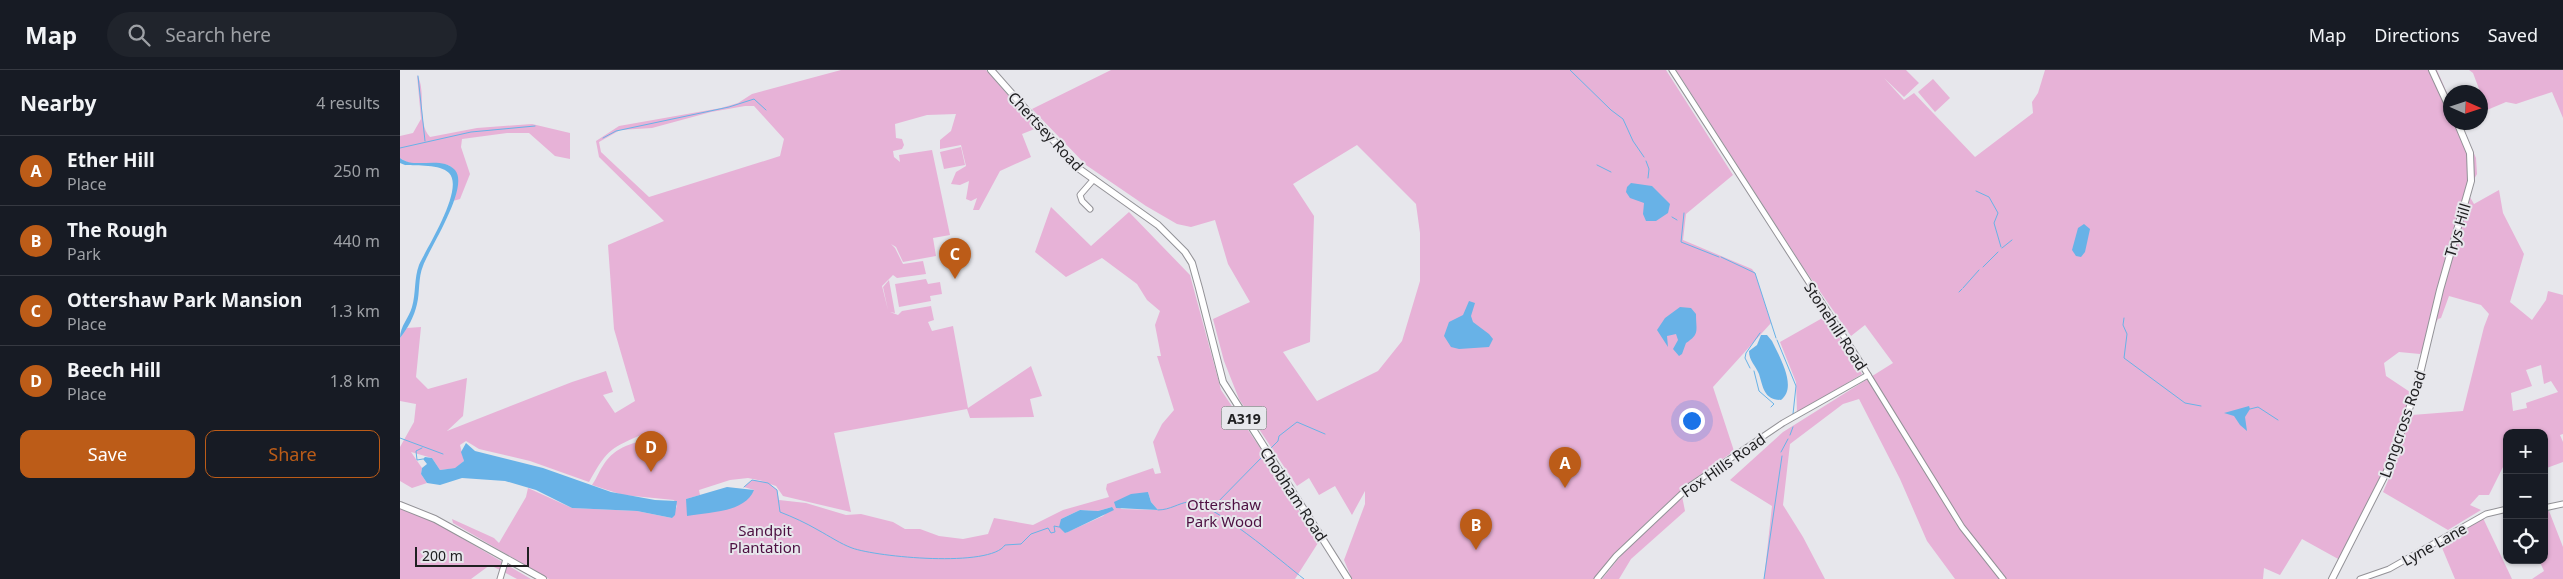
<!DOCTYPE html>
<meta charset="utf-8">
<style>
body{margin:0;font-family:"Noto Sans",sans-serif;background:#20242c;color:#f1f3f6}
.controls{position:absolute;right:15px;bottom:15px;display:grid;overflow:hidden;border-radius:10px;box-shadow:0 1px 4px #0004}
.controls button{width:45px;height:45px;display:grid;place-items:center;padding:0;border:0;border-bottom:1px solid #363941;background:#171b24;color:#f1f3f6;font:25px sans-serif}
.compass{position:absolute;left:2043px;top:15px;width:45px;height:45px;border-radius:50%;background:#171b24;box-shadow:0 1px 4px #0004;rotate:93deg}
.scale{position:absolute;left:15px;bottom:12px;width:114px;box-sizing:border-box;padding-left:5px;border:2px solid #202022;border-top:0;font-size:14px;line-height:18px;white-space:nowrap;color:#202022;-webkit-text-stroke:4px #e7e7ec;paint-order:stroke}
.you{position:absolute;left:1291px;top:350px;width:18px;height:18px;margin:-12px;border:4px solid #fff;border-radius:50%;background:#1a73e8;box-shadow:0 0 0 8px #1a73e833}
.badge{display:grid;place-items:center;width:32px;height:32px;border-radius:50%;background:#bc5c18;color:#fff;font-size:16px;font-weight:700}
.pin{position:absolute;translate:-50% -41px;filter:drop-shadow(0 1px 2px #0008)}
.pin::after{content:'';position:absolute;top:26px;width:18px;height:15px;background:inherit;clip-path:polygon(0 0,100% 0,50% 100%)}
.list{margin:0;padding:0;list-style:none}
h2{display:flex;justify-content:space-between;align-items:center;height:65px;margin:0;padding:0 20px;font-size:21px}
h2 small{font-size:16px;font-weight:400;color:#9ea1a6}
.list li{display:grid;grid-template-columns:32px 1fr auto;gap:15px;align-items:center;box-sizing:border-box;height:70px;padding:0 20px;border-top:1px solid #363941}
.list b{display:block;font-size:19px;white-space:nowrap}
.list p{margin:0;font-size:16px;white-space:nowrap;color:#9ea1a6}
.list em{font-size:16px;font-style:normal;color:#9ea1a6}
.actions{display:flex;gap:10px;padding:15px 20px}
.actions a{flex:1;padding:11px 0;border:1px solid #bc5c18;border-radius:10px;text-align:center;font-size:18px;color:#bc5c18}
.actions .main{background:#bc5c18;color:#fff}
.icon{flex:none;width:28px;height:28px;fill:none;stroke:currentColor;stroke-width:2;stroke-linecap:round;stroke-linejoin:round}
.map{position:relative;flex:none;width:2163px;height:509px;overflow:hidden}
header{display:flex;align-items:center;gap:30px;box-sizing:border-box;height:70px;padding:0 25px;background:#171b24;border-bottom:1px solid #363941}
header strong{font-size:24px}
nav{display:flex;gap:28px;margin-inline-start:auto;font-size:18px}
.search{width:350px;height:45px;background:#20242c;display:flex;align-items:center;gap:12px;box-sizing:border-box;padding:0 18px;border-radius:28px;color:#9ea1a6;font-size:19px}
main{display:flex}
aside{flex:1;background:#171b24}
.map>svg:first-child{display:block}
</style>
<header>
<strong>Map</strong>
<div class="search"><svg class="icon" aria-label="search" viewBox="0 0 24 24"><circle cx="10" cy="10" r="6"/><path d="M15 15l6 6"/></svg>Search here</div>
<nav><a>Map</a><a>Directions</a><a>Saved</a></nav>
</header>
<main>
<aside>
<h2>Nearby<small>4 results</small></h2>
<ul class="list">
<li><span class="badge">A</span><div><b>Ether Hill</b><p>Place</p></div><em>250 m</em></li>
<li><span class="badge">B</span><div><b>The Rough</b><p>Park</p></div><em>440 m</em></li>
<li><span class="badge">C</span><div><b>Ottershaw Park Mansion</b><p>Place</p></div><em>1.3 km</em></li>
<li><span class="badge">D</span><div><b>Beech Hill</b><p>Place</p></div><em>1.8 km</em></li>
</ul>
<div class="actions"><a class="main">Save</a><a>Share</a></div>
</aside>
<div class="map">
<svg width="2163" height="509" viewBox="0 0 2163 509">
<rect width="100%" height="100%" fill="#e7e7ec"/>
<g fill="#e7b2d7" fill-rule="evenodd">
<path d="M441 0H586L637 58 622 64 631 87 600 101 579 140H573L577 128 571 131 566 129 569 111 560 115 551 114 556 102 566 96 561 75 540 79V70L551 61 556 44 527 45 495 54 496 68 502 69 504 75 502 79 493 81 494 87 500 92 499 85 532 80 550 165 533 168 536 186 503 192 496 177 491 174 495 178 503 194 523 191 526 204 497 208 493 205 482 216 488 240 483 217 489 210 495 243 490 242 498 245 502 241 531 236 534 250 528 252 532 261 553 256 568 338 631 296 642 326 630 329 634 347 570 348 567 339 434 363 451 442 383 426 376 416 370 414 377 420 379 430 406 433 446 445 461 444 493 452 505 459H520L539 466 563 469 588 464 594 448 633 455 663 440 709 427 706 419 707 414 753 398 755 404 761 403 753 372 762 354 774 340 757 286H761L755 255 760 241 747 230 737 214 702 188 666 207 635 182 651 137 691 176 729 142 790 205 821 320 875 400 918 473 895 509H149L53 453 52 449 94 468 99 473 126 427 128 418 172 438 237 441 272 448 277 436 274 430 223 425 192 415C197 408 199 401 204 394 215 377 235 371 253 370L241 365C208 379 206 382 189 412L130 391 79 379 66 371 60 375 64 391 56 398 40 400 32 388 11 382 22 398 21 404 27 413 12 418 0 411V377L14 352 16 334 0 331V268L7 258 21 257 16 307 28 319 67 308 63 346 47 361 172 312 206 301 213 322 203 325 215 343 235 331 214 259 208 175 264 151 199 87 196 71 219 56 321 38 338 33 352 24ZM345 36H354L384 69 380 86 249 127 201 82 199 72 220 60 252 58 311 42ZM348 408 367 412 352 410 344 417 354 420 286 429 300 425 299 420 330 410ZM748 422 751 432 758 440 720 439ZM712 437 703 446 665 463 661 449 680 440 698 441Z"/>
<path d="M711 0H1266L1333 105 1286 144 1283 170 1352 199 1355 203 1371 253 1313 317 1334 381 1290 412 1246 453 1194 509H952L944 490 965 434V421L952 445 935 416 919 425 909 408 897 416 839 329 824 291 813 249 850 232 828 194 815 150 791 157 777 154 746 136 686 95 632 39ZM957 75 1016 134 1020 163V211L1002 271 978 301 917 331 883 282 910 272 914 146 893 114Z"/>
<path d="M1276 0H1506L1519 13 1504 27 1484 8 1504 30 1514 23 1575 87 1633 43 1632 32 1638 23 1645 0H2037L2050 30V52L2060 53 2076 88 2077 104 2067 122 2074 134 2099 120 2103 143 2124 184 2110 232 2132 250 2146 230 2148 221 2163 225V364L2160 365 2163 372V392L2144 399V363H2107V395H2104L2089 425H2079L2070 435 2081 440 2048 460 1983 422 1990 406 1982 405 1940 490 1902 469 1880 505 1864 498 1863 509H1555L1527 471 1500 409 1459 329 1443 334 1390 374 1383 435 1403 467 1425 509H1364L1372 436 1330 410 1383 362 1493 293 1465 255 1451 266 1403 197ZM2049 226 2081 235 2089 244 2084 257 2063 341 2012 345 2010 322 1986 306 1984 293 1999 282 2020 284 2038 249 2041 248ZM2141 295 2144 314 2151 311 2158 322 2126 333 2127 338 2113 341 2111 323 2132 316 2126 300Z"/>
<path d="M2069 0H2163V48L2152 22 2116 34 2106 32 2087 40 2073 3Z"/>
<path d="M17 5C27 20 16 52 30 67L77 58 132 54 170 63V89L155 86 129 63H107L62 69 61 77 70 104 60 129 53 131C68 70 25 108 0 88V66L13 63 21 49Z"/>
<path d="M1533 9 1550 28 1535 42 1518 22Z"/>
<path d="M561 77 565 95 544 99 540 82Z"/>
<path d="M526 209 528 214 540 212 542 224 530 226 531 231 499 237 495 214Z"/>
<path d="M1426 246 1462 304 1397 343 1396 312 1380 272Z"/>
<path d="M1282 426 1285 441 1231 489 1219 509H1202L1228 477Z"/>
<path d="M0 438 33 451 131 509H117L90 495 71 509H0Z"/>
<path d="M2144 441H2149L2163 477V509H2132L2144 501 2139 490H2144Z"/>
<path d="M2083 448 2112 509H2055L2040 473Z"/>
</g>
<g fill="#68b2e7">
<path d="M0 88C15 100 41 85 55 100 70 117 29 179 23 196 18 208 20 222 17 234 14 247 8 258 0 268 0 256 9 248 12 237 16 224 14 208 19 195 26 179 65 119 49 103 40 94 17 96 5 95L0 93Z"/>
<path d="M1231 113 1252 116 1270 134 1268 143 1256 151H1246L1243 144 1244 133 1230 128 1226 122 1227 117Z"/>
<path d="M1684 154 1690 159 1685 182 1681 187 1676 186 1672 180 1678 158Z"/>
<path d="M1069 231 1075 233 1071 246 1073 252 1089 264 1093 269 1089 277 1059 279 1051 277 1044 266 1049 252 1063 245Z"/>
<path d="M1280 237 1291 238 1296 244C1296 261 1300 264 1286 273L1282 284 1279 286 1273 279 1278 270 1276 264 1267 266 1268 277 1257 260 1265 248Z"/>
<path d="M1361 265H1367L1372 271C1379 286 1398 317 1381 330 1364 330 1363 317 1359 304 1356 296 1349 291 1349 281L1357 275Z"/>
<path d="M1849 336 1850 339 1845 347 1847 361 1840 355 1834 346 1824 343Z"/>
<path d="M66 373 75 381 143 398 211 422 255 430 277 431 275 445 272 448 237 441 172 438 136 420 105 411 62 408 40 415 27 413 21 404 22 398 27 394 23 389 25 387 32 388 40 400 55 398 64 391 61 382Z"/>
<path d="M327 417 354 420C345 443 308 442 287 446L286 429Z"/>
<path d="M748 422 751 432 758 440 716 438 714 432 731 424Z"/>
<path d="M712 437 714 440 668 462 665 463 659 457 661 449 680 440 698 441Z"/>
</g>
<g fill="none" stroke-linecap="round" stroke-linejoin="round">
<g stroke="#68b2e7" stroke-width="1">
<path d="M1170 0 1211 40 1223 49 1233 71 1244 87"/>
<path d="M18 6 25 71"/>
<path d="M203 68 216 61 329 37 354 29 366 40"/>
<path d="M0 78 71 62 135 56"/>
<path d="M1246 91 1249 99 1248 108"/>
<path d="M1197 95 1211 102"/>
<path d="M1576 121 1589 127 1598 143 1594 153 1601 177"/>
<path d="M1284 143 1281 172 1319 187"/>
<path d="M1272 147 1277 150"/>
<path d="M1602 178 1612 170"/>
<path d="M1321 187 1355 203 1376 268"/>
<path d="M1583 197 1598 182"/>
<path d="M1563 218 1579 200"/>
<path d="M1559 222 1562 219"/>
<path d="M1724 248 1723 255 1727 264 1724 288 1785 333 1801 336"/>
<path d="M1377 270 1396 316 1393 344"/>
<path d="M1350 298 1345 288 1346 283 1360 263"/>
<path d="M1354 301 1359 321 1374 334 1371 337"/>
<path d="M1850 339 1858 337 1878 350"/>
<path d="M1390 365 1393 357"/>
<path d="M0 368 43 384"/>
<path d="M22 378 16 381 17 390 23 389"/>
<path d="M869 380 878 371 879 366 897 352 925 364"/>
<path d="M1381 382 1388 369"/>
<path d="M344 417 352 410 368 413 377 420 380 442C393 447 406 453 418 460 429 466 441 474 452 478 477 487 590 498 605 475L621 474 631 464 648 458 651 463 655 462 654 456 659 457"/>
<path d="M812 438 864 385"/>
<path d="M758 440C770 440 779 433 788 432 812 431 882 492 904 509"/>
<path d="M1364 509 1382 386"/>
</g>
<defs>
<g id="minor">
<path d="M1272 0 1457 287 1562 457 1603 509"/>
<path d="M690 139 682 131 680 125 694 109"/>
<path d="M2144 438 2163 434"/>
<path d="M100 509 106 489"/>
<path d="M1197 509 1216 486 1290 416 1383 353 1468 305"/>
<path d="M1960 509 1989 499 2086 444 2107 439"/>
</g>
<g id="major">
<path d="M591 0 678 98 758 155 785 182 792 193 799 218 823 312 948 509"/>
<path d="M2032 0 2050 39"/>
<path d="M0 435 35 449 143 509"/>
<path d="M1932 509 1989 397 2017 316 2040 220 2071 111 2070 83 2057 52"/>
</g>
</defs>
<use href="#minor" stroke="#939297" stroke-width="7"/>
<use href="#major" stroke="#939297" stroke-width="8"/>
<use href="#minor" stroke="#fff" stroke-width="5"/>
<use href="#major" stroke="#fff" stroke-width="6"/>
</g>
<g text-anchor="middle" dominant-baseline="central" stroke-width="4" stroke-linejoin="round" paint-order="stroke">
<rect fill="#e7e7ec" stroke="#5c5c5f" stroke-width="1" x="821.5" y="336.5" width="45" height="23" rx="4"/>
<g font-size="14" font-weight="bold" fill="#202022">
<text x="844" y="348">A319</text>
</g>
<g font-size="15" fill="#202022" stroke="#e7e7ec">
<text transform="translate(646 61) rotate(47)">Chertsey Road</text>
<text transform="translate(2057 160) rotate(-73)">Trys Hill</text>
<text transform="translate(1436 256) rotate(57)">Stonehill Road</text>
<text transform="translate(2002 354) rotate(-71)">Longcross Road</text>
<text transform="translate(1323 395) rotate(-35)">Fox Hills Road</text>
<text transform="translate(894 424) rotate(57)">Chobham Road</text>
<text transform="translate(2034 474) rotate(-29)">Lyne Lane</text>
</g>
<g font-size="15" fill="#4d0f41" stroke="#e7e7ec">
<text x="824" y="434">Ottershaw<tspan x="824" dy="17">Park Wood</tspan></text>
<text x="365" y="460">Sandpit<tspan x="365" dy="17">Plantation</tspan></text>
</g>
</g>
</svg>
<div class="controls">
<button>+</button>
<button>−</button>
<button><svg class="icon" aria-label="locate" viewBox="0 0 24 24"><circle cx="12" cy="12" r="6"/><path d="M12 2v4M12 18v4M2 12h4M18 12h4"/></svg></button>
</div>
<svg class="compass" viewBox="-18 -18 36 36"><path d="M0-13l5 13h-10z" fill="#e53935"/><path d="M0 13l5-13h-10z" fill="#9ea1a6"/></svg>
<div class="scale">200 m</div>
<div class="you"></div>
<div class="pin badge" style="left:1165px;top:418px">A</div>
<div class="pin badge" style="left:1076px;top:480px">B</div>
<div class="pin badge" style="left:555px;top:209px">C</div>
<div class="pin badge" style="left:251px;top:402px">D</div>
</div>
</main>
